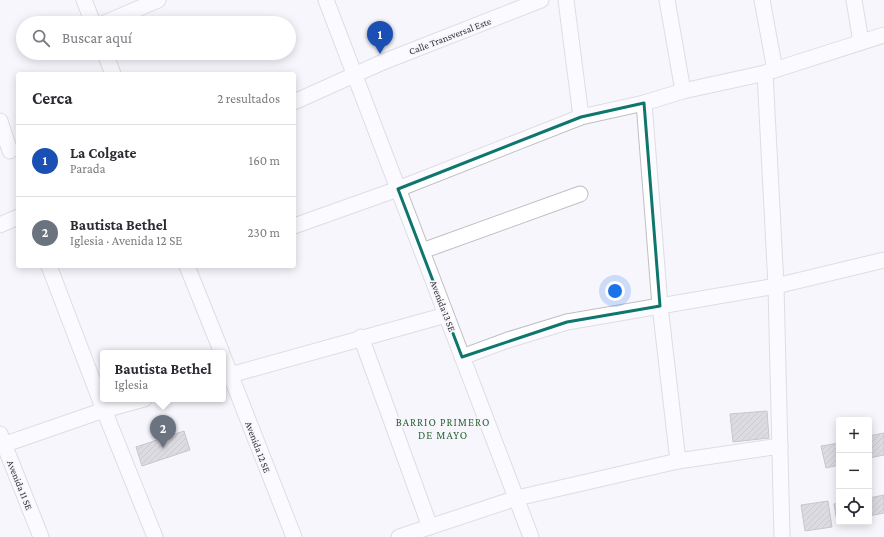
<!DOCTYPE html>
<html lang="es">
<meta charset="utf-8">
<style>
body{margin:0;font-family:"Crimson Pro",serif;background:#f7f7f7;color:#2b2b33}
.controls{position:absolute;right:12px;bottom:12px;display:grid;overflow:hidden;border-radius:4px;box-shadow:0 2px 10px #0003}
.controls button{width:36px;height:36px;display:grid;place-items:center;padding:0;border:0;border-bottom:1px solid #e1e1e2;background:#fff;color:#2b2b33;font:20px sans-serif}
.you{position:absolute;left:615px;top:291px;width:14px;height:14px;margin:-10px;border:3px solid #fff;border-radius:50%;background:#1a73e8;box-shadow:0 0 0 6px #1a73e833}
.badge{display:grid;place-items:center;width:26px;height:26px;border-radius:50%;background:#24873b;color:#fff;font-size:13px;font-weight:700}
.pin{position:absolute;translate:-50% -33px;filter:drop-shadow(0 1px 2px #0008)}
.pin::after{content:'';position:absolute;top:21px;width:14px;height:12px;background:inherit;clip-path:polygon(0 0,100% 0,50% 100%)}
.popup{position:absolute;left:100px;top:350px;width:126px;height:52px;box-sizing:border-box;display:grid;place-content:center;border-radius:4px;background:#fff;filter:drop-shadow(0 1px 3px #0005);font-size:13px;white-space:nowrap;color:#7c7c81}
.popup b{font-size:15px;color:#2b2b33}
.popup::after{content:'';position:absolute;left:50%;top:100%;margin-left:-8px;border:8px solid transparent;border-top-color:#fff}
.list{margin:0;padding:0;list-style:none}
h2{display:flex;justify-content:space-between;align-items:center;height:52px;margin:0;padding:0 16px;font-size:17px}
h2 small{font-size:13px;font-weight:400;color:#7c7c81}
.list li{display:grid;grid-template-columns:26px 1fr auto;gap:12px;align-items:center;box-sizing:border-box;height:72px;padding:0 16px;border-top:1px solid #e1e1e2}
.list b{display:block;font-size:15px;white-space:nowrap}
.list p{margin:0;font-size:13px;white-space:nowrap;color:#7c7c81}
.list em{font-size:13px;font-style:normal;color:#7c7c81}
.icon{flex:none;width:22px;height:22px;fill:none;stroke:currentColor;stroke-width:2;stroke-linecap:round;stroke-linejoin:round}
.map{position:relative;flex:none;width:884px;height:537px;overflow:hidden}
.search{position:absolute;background:#fff;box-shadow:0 2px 10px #0003;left:16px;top:16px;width:280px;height:44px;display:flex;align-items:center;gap:10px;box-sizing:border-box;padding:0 14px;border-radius:22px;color:#7c7c81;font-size:15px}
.panel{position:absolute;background:#fff;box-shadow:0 2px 10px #0003;left:16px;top:72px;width:280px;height:196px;border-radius:4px}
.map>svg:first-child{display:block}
</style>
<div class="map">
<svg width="884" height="537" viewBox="0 0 884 537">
<defs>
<pattern id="building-hatch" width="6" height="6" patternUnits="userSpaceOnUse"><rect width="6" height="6" fill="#bcbac0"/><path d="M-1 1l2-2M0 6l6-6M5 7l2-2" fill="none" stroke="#99989d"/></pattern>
</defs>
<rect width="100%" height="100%" fill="#f8f6fd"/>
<g fill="url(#building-hatch)" stroke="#8f8d93">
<path d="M767 411 769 438 733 442 730 414Z"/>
<path d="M184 431 190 450 142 466 136 447Z"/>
<path d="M884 433V455L869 458V436Z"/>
<path d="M839 443V465L826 468 821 446Z"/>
<path d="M884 495V513L869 516V498Z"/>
<path d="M828 501 832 527 805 531 801 505Z"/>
<path d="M839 503V521H837L834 504Z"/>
</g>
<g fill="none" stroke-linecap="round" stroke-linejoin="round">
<defs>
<g id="street">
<path d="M84 0 93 23"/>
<path d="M326 0 531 537"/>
<path d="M566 0 581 117"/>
<path d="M667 0 683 91"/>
<path d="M762 0 775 70"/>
<path d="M854 0 861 42"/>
<path d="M105 23 158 0"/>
<path d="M105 53 113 74"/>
<path d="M765 73 776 286 782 537"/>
<path d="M294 102 383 62 541 0"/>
<path d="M644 103 660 306 678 461"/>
<path d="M0 121 10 151"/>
<path d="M0 225 18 217"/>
<path d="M294 226 398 189 581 117 644 103 683 91 765 73 884 35"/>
<path d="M422 251 580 194"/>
<path d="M49 266 104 410 155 537"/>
<path d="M187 266 222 353"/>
<path d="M361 337 430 527"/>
<path d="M223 356 294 537"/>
<path d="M462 357 508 340 567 322 776 286 884 260"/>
<path d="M223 377 446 315"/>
<path d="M0 434 41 537"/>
<path d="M0 446 104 410 144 399"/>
<path d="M399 537 517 498 678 461 780 446"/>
</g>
</defs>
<use href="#street" stroke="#c0bfc5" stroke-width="17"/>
<use href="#street" stroke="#fff" stroke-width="15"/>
</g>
<path d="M0 0H884V537H0ZM644 103 660 306 567 322 462 357 398 189 581 117Z" fill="#f8f6fd" fill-opacity=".55" fill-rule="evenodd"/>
<path fill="none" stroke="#0f766e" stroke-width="3" stroke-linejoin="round" d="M644 103 660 306 567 322 462 357 398 189 581 117Z"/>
<g text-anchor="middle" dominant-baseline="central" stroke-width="3.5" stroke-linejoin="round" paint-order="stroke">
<g font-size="10" fill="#2f2e31" stroke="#f8f6fd">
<text transform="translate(450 36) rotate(-21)">Calle Transversal Este</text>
<text transform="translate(443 306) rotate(69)">Avenida 13 SE</text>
<text transform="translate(258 447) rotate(69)">Avenida 12 SE</text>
<text transform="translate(20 485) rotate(68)">Avenida 11 SE</text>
</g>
<g font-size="11" letter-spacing="1" fill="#286432" stroke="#f8f6fd">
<text x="443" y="422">BARRIO PRIMERO<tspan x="443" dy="13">DE MAYO</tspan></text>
</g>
</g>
</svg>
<div class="controls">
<button>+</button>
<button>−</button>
<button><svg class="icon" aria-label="locate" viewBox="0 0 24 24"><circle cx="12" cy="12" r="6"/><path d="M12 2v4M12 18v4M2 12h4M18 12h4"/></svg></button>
</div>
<div class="you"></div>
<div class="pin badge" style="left:380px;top:54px;background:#1a4fb4">1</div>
<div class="pin badge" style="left:163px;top:448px;background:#6b7280">2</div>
<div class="popup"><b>Bautista Bethel</b>Iglesia</div>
<div class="search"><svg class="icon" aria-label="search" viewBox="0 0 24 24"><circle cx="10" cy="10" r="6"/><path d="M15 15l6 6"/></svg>Buscar aquí</div>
<section class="panel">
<h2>Cerca<small>2 resultados</small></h2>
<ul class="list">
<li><span class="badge" style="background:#1a4fb4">1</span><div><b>La Colgate</b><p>Parada</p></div><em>160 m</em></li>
<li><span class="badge" style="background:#6b7280">2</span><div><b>Bautista Bethel</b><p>Iglesia · Avenida 12 SE</p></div><em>230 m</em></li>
</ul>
</section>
</div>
